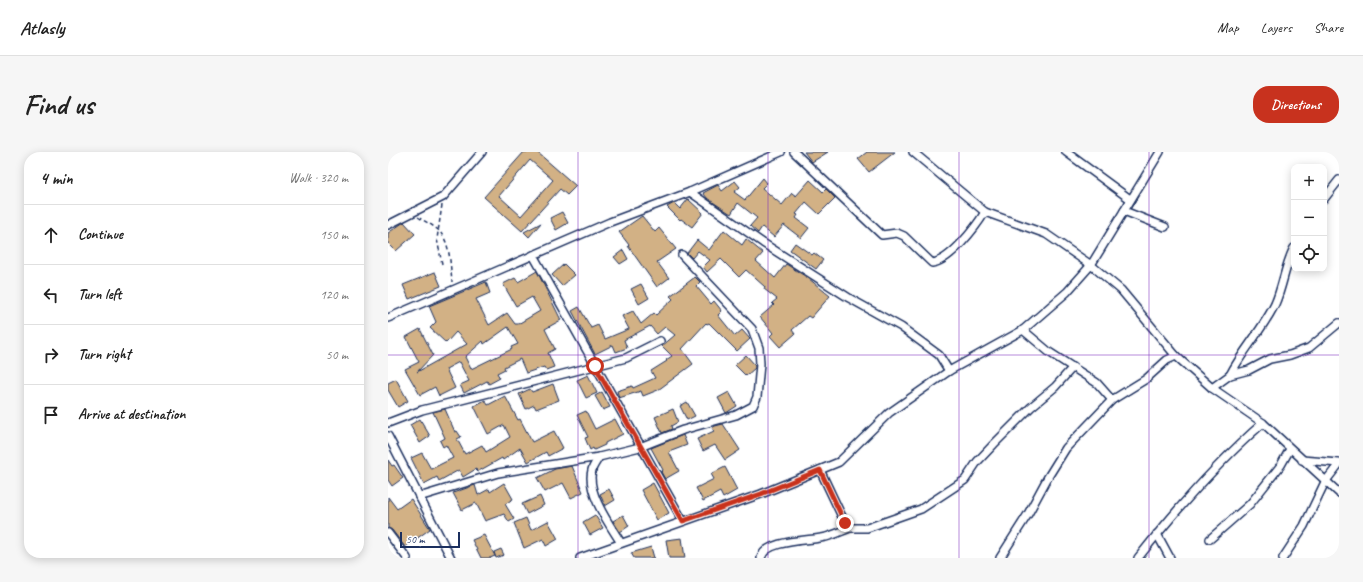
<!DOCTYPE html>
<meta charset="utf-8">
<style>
body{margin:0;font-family:Caveat,sans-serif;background:#f6f6f6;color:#222}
.controls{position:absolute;right:12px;top:12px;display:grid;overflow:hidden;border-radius:8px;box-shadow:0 2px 10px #0003}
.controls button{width:36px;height:36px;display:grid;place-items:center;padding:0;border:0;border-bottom:1px solid #e0e0e0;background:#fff;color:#222;font:20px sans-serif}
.scale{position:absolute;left:12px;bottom:10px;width:60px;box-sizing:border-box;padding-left:4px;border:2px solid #1b2f5e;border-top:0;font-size:11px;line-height:14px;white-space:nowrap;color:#1b2f5e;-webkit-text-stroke:3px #fff;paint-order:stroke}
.stop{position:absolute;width:12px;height:12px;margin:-9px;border:3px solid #c8321e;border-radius:50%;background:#fff}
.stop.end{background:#c8321e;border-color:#fff;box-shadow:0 1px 4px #0008}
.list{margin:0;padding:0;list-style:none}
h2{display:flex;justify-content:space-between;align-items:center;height:52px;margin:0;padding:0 16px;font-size:17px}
h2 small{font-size:13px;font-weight:400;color:#767676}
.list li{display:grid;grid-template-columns:26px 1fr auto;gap:12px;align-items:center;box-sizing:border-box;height:60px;padding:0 16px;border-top:1px solid #e0e0e0}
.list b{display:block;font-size:15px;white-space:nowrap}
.list em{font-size:13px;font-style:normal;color:#767676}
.icon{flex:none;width:22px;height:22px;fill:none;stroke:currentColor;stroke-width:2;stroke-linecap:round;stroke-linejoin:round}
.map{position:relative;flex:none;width:951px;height:406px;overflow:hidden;border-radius:16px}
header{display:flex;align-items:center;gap:24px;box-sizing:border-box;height:56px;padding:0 20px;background:#fff;border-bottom:1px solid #e0e0e0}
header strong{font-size:19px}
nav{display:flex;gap:22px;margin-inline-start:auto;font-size:14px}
.intro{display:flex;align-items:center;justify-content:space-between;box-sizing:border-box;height:96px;padding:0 24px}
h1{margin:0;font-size:28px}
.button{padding:10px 18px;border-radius:16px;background:#c8321e;color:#fff;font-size:14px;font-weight:700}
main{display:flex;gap:24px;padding:0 24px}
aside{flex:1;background:#fff;border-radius:16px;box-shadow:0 2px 10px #0003}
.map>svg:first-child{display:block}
</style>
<header>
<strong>Atlasly</strong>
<nav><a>Map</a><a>Layers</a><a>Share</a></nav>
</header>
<div class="intro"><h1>Find us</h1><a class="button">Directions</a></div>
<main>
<aside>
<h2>4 min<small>Walk · 320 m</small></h2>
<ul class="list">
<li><svg class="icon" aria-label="ahead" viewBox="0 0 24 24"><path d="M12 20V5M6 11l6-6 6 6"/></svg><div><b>Continue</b></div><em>150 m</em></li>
<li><svg class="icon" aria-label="left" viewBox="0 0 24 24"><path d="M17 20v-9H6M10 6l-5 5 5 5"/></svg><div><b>Turn left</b></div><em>120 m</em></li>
<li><svg class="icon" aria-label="right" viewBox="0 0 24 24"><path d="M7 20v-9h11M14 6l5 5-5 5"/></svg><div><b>Turn right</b></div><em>50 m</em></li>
<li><svg class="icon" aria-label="arrive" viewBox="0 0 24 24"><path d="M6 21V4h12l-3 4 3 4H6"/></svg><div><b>Arrive at destination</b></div></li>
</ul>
</aside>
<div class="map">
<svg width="951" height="406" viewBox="0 0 951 406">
<rect width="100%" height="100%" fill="#fff"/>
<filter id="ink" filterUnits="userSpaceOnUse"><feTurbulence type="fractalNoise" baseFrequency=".025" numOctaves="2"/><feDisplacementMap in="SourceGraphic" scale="8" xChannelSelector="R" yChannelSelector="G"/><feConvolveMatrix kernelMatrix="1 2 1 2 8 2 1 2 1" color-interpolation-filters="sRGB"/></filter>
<g filter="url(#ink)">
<g fill="#d2b185" stroke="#1b2f5e" fill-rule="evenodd">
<path d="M136 0H149L188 34 179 43 172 37 134 79 96 45ZM142 8 165 28 133 64 111 44Z"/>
<path d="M416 0H440L424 10Z"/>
<path d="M479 0H507L481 20 470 7Z"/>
<path d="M375 26 379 31 374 36 394 53 404 41 408 44 422 28 435 40 438 37 447 46 431 62 418 50 408 62 410 63 408 66 421 76 413 86 396 73 386 85 374 75 370 81 362 74 369 66 350 51 343 62 320 47 315 41 330 33 334 39 347 29 352 35 346 40 357 48Z"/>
<path d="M300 47 315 61 304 75 293 67 292 68 279 55 286 51 292 57Z"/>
<path d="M174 60 180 71 168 78 162 66Z"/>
<path d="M254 64 267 80 271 76 288 97 269 110 281 126 269 135 240 94 241 93 231 80Z"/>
<path d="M16 70 27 82 8 99 0 91V81Z"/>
<path d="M153 71 141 85 136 80Z"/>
<path d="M336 78 354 93 358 87 375 101 368 109 387 126 398 112 420 126 442 144 423 166 420 164 404 178 407 182 392 195 382 184 385 181 372 165 386 153 384 151 389 147 376 137 377 135 358 118 351 125 333 107 319 120 315 115 322 108 310 99 304 106 299 101 309 88 321 98Z"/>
<path d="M407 91 424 103 426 101 435 108 428 117 402 98Z"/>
<path d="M235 98 240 107 232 112 226 105Z"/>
<path d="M176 112 187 123 174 134 164 123Z"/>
<path d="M149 119 173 168 157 177 167 197 160 201 166 215 158 218 156 215 138 221 132 207 116 215 117 217 109 221 112 226 101 232 99 229 76 241 72 233 81 229 71 210 58 217 67 236 51 244 47 235 32 243 17 217 31 210 18 185 32 177 45 203 29 220 79 192 68 180 58 191 42 176 48 170 41 154 98 130 102 141 88 147 101 173 119 161 127 172H130L152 159 144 145 128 154 115 132 127 126 130 130ZM120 175 130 192 123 195 124 197 83 217 77 205 95 189 96 192Z"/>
<path d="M47 120 53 134 21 147 15 133Z"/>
<path d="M307 125 312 130 308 134 323 152 326 149 334 159 330 163 347 184 354 178 362 187 349 199 321 171 319 172 318 171 294 197 305 212 270 238 255 244 253 239 231 246 229 239 244 234 245 236 267 226 263 219 279 209 278 208 284 204 274 194 287 183 277 175 269 182 262 174 236 188 239 196 228 200 225 193 207 202 184 159 191 155 203 176 210 173 217 187 241 177 234 164 245 159 253 172 266 161 268 163 285 147 282 144Z"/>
<path d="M253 132 261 146 251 152 243 137Z"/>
<path d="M358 203 367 213V216L358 224 347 213Z"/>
<path d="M200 223 209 241 198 246 189 228Z"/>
<path d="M8 227 20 249 10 255 0 238V231Z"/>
<path d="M165 232 171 248 148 257 146 253 138 257 131 242 142 237 144 240Z"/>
<path d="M214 240 222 255 215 258 207 244Z"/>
<path d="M341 240 349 254 338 261 330 246Z"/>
<path d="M117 244 130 268 132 267 144 290 166 279 175 296 160 304 158 300 140 310 132 296 115 308 114 306 89 320 88 317 75 325 71 318 51 329 49 325 36 332 23 306 34 301 43 317 65 306 58 293 55 295 52 289 57 286 45 260 57 257 67 280 69 279 73 285 69 287 77 302 94 293 98 300 122 285 116 273 100 282 86 254 97 248 100 253Z"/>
<path d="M299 250 307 264 299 268 292 254Z"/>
<path d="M285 257 290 270 283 274 284 277 274 281 267 265Z"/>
<path d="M198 259 207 277 227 267 235 282 217 291V293L206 298 205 296 202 298 197 286 200 285 189 263Z"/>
<path d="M32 267 42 284 32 291 22 273Z"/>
<path d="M335 272 352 298 337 308 327 293 315 299 309 287 326 279 324 276 327 274Z"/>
<path d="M295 283 299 293 281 300 291 319 277 327 273 320 275 318 263 296Z"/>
<path d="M0 308 4 314 6 313 15 326 4 334 0 328Z"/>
<path d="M184 314 195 340 183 346 175 331 157 340 149 326 167 317Z"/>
<path d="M337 315 349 338 335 346 332 340 315 349 308 336 326 327 323 322Z"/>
<path d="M116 331 125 347 117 352 126 367 121 370 116 362 97 369 88 351 74 358 65 341 87 333 90 343 101 337 102 340Z"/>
<path d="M265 331 281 361 269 368 253 338Z"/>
<path d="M221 337 227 348 217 354 212 342Z"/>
<path d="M152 344 156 353 139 362 134 352Z"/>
<path d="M0 345 9 357 23 347 42 377 17 395 4 378 0 376Z"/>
<path d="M207 363 215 376 202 383 195 370Z"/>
<path d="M235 363 241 374 232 380 225 369Z"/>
<path d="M138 366 143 378 160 369 170 387 158 394 155 387 136 396 126 371Z"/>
<path d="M96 383 107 404 102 406H93L84 388Z"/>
<path d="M294 386 297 406H281L278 388Z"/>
<path d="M263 395 266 406H246L243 401Z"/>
<path d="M113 397 116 403 108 406 106 400Z"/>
</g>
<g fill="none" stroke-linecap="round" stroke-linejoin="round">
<defs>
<g id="minor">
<path d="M406 0 494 83 509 81 516 84 544 111C562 109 588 75 597 60"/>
<path d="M525 0 597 60 658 82 703 113 733 138 788 204 824 236 875 271 951 341"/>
<path d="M678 0 742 47"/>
<path d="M302 40 375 91 461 146 513 175 551 203 561 219"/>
<path d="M936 47 951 28"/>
<path d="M736 59 777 75"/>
<path d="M0 73 55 45 94 0"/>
<path d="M145 103 295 369"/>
<path d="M0 166 222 70 302 40 393 0"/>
<path d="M635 178 661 200 709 231 724 248"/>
<path d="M842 223C855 198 875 177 887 152 895 134 897 113 906 96"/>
<path d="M824 236 842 223 861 218 882 207 902 203 921 196 951 171"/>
<path d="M0 271 34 258 238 206 272 189"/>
<path d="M0 284 63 406"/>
<path d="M211 305C209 309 205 314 204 318 198 341 222 373 233 391"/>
<path d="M914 308 951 311"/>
<path d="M432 318 457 371 462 376H479L533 357 577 328 589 310 606 292 643 255 667 235 685 215"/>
<path d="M31 345 110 321 211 305 252 295 295 278 348 263 365 254 369 245 372 212 371 196 364 177 294 103"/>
<path d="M0 381 19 406"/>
<path d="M769 382 782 406"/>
<path d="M822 387 862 352 893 313 902 297"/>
<path d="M192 406 373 342 451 310 501 261 561 219 635 178 679 140 703 113 772 0"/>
<path d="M373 406C377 387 424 389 438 385 446 383 454 379 462 376"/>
<path d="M612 406 640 362 660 325 678 296 724 248 758 227 779 208 788 204"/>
<path d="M750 406C788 358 829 311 875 271"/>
<path d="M895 406 916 374 937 330 951 312"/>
</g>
</defs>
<use href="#minor" stroke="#1b2f5e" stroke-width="10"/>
<g stroke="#1b2f5e" stroke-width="1.5" stroke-dasharray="4 3" stroke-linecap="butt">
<path d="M54 53 49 87 54 112"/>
<path d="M30 65C36 69 43 72 49 77 63 89 62 113 64 130"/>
</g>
<use href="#minor" stroke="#fff" stroke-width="7"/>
</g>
</g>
<g fill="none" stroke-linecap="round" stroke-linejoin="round" filter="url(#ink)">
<path stroke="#c8321e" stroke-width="5" d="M207 214 295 369 373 342 432 318 457 371"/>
</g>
<path fill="none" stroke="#7b2cbf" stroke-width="1" stroke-opacity="0.55" d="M190 0V406M380 0V406M571 0V406M761 0V406M0 203H951"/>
</svg>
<div class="controls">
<button>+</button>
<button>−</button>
<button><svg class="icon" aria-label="locate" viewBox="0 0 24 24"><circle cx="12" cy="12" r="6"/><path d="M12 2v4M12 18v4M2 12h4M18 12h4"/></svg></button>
</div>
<div class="scale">50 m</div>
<div class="stop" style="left:207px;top:214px"></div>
<div class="stop end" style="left:457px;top:371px"></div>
</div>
</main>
